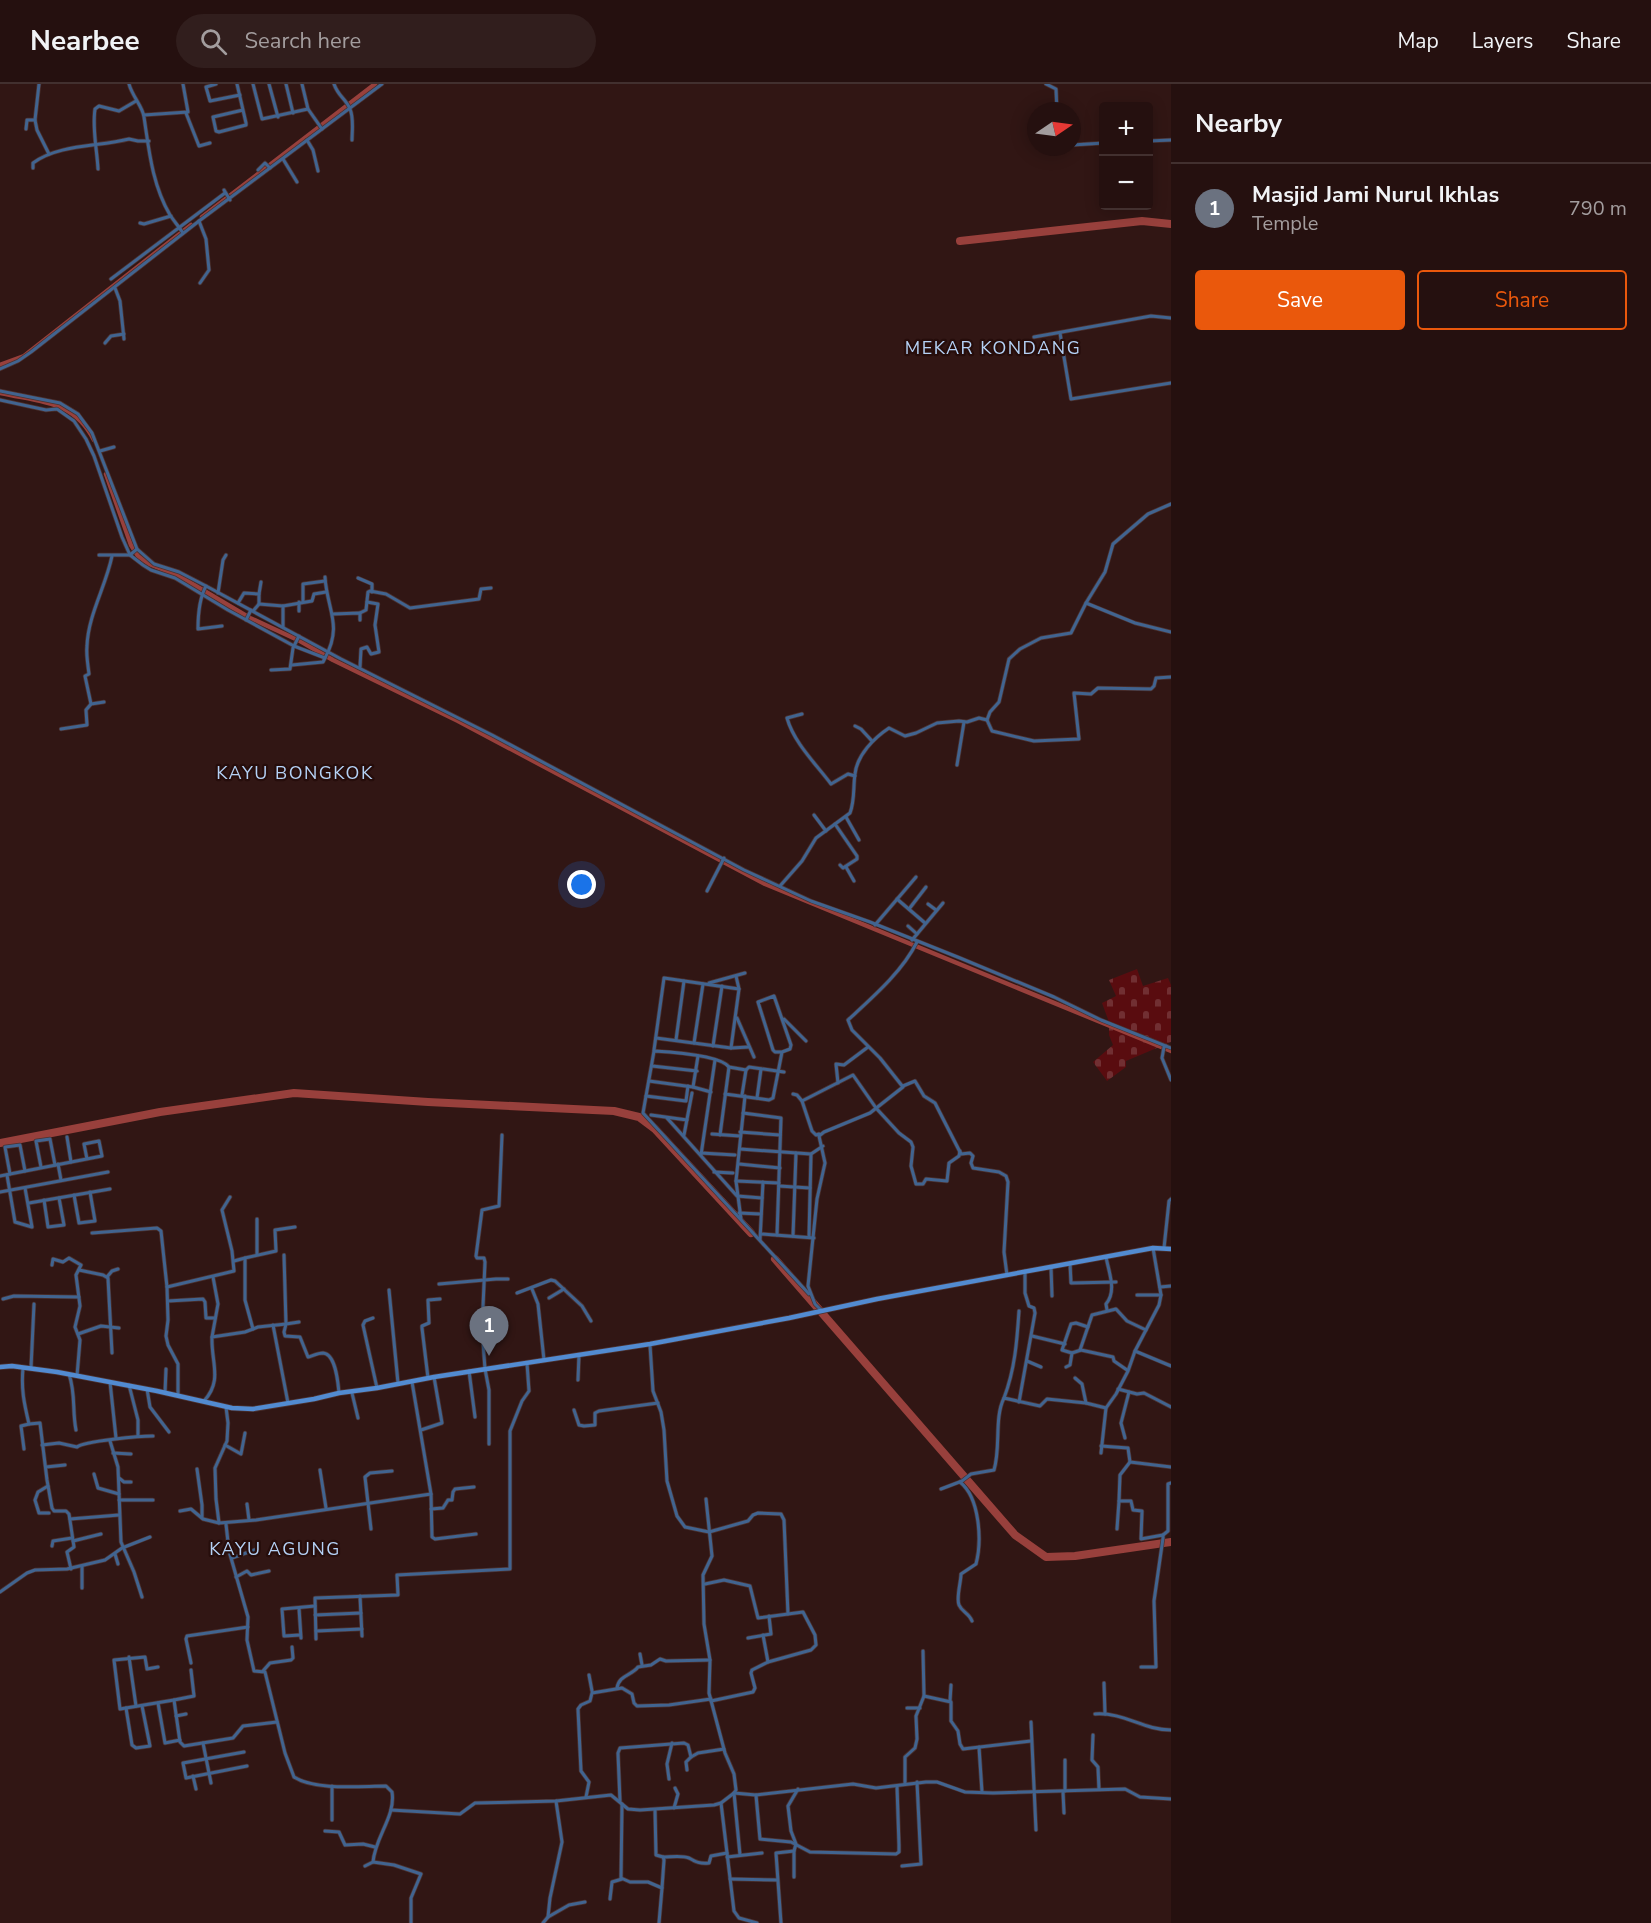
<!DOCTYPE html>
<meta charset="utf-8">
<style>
body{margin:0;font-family:"Nunito Sans",sans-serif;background:#311e1d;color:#f1f3f6}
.controls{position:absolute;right:18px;top:18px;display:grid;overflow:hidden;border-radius:6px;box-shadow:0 3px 15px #0003}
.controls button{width:54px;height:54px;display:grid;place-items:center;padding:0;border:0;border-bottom:2px solid #42302f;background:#25100f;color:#f1f3f6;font:30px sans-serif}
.compass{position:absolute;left:1027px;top:18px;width:54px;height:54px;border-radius:50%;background:#25100f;box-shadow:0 3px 15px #0003;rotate:77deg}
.you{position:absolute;left:582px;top:801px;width:21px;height:21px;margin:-15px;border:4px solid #fff;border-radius:50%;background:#1a73e8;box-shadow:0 0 0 9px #1a73e833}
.badge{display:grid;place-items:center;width:39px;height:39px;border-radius:50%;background:#ea580c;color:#fff;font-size:20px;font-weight:700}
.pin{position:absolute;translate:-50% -50px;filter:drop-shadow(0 2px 3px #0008)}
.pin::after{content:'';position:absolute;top:32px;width:21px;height:18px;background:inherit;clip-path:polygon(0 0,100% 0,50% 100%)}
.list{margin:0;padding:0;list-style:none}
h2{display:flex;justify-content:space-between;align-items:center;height:78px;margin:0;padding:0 24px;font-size:26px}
h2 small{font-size:20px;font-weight:400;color:#a39d9e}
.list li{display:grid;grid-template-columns:39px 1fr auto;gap:18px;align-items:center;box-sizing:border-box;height:90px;padding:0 24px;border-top:2px solid #42302f}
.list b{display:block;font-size:22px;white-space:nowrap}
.list p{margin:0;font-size:20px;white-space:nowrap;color:#a39d9e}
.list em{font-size:20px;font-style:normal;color:#a39d9e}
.actions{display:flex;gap:12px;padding:18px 24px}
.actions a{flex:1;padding:14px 0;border:2px solid #ea580c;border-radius:6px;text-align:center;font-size:21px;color:#ea580c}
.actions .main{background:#ea580c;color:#fff}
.icon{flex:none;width:33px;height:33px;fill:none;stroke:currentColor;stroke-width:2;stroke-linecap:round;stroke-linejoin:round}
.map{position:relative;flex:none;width:1171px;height:1839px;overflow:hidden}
header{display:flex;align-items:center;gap:36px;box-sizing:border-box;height:84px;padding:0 30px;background:#25100f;border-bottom:2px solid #42302f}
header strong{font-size:28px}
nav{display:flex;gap:33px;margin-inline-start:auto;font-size:21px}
.search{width:420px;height:54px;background:#311e1d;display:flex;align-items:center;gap:15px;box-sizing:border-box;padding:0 21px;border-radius:33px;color:#a39d9e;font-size:22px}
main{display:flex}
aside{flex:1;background:#25100f}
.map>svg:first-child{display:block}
</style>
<header>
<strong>Nearbee</strong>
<div class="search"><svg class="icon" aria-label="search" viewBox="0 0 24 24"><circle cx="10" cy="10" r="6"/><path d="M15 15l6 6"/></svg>Search here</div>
<nav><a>Map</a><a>Layers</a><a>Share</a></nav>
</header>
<main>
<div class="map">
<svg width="1171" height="1839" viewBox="0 0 1171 1839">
<defs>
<pattern id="cemetery-stones" width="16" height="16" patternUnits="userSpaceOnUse" patternTransform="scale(1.5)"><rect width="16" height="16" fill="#590c0f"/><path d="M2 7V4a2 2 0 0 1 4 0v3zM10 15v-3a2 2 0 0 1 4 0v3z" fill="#712f32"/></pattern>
</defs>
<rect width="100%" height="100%" fill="#311614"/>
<path fill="url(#cemetery-stones)" d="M1137 885 1143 902 1168 894 1171 901V958L1126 977V983L1107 997 1093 978 1113 961 1109 951V938L1102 919 1116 912 1109 896Z"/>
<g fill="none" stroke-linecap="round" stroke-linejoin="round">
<g stroke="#98403c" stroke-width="4.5">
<path d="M202 133 375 0"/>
<path d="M0 281 24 272 191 141"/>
<path d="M0 309C40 318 74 316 94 356"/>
<path d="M106 390 131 461 138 472 149 480 179 492 250 534 300 557 333 576 458 637 765 800 1171 967"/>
</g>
<g stroke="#98403c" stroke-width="8">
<path d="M960 157 1142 137 1171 140"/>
<path d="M0 1059 160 1028 294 1009 428 1018 614 1027 639 1033 655 1045 751 1149"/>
<path d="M775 1175 1015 1451 1046 1473 1075 1472 1171 1458"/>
</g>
<defs>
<g id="street">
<path d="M39 0 35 36 37 46 49 70"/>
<path d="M129 0C132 12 143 23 144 33 149 66 152 100 170 131 174 137 179 143 183 149"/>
<path d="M216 0 206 3 210 17 240 11"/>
<path d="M237 0 246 39V41L219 48 216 47 213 33 243 26"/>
<path d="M253 0 262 35 308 25"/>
<path d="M269 0 278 33"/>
<path d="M286 0 293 29"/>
<path d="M302 0 308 25 322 45"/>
<path d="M334 0C338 12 346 15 350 25 354 34 352 47 352 56"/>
<path d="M1046 0 1056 5 1057 27"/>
<path d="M186 29 199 62 210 59"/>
<path d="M144 31 188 28 183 0"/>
<path d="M26 45 27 36H35"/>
<path d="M307 56 313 66 318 87"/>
<path d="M1148 57 1171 56"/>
<path d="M1072 61 1104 59"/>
<path d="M283 75 297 98"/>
<path d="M33 84V79C59 60 98 63 129 55L138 57H149"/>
<path d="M98 85C97 65 92 45 95 25L99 22 119 27 136 17"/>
<path d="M258 86 265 79 270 84"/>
<path d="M224 106 230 116"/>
<path d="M199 137 206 155 209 186 200 199"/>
<path d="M140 139 144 140 171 132"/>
<path d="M111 195 225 109"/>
<path d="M115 204 120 217 124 255"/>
<path d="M1060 249 1071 315 1171 299"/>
<path d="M1034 253 1151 232 1171 234"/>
<path d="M105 259 111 252 124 250"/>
<path d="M0 285 18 277 31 268 199 137 382 0"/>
<path d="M0 307 60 319 78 330 92 349 137 465 154 480 179 488 206 502 341 575 492 651 744 786 811 817 870 838 960 874 1054 913 1101 936 1171 964"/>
<path d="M0 316 46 326 57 325 74 337 86 355 94 372 122 453 130 471 143 481 151 486 175 494 228 526 294 562 325 574C343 541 327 526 325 493"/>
<path d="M100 367 114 363"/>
<path d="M99 471H130L137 465"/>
<path d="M358 494 372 500V508"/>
<path d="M206 502C199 515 198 530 198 545L222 542"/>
<path d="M218 509 223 476 226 471"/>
<path d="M259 510 261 498"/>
<path d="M303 517V500L325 497"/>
<path d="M299 518V527"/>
<path d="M238 519 244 509 259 510V520L254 526"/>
<path d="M1086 519 1135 539 1171 548"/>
<path d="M259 520 283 522V543"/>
<path d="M283 522 312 517 314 510 326 508"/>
<path d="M360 529 366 526 368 508 370 507 386 510 410 524 479 515 481 505 491 504"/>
<path d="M333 530 360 529V536"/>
<path d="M246 536 251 526"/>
<path d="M292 581 323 578 325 574"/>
<path d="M360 583 361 565 367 563 371 570 379 568 375 541 378 520 367 518"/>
<path d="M271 586 290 585 293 564 299 552"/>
<path d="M91 620 104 618"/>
<path d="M802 630 787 634C794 659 816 680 831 700L848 690 855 692"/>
<path d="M987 636 992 647 1034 657 1079 655 1074 609 1091 610 1098 604 1151 605 1154 602 1156 594 1171 593"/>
<path d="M855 642 861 645 872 657"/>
<path d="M61 645 87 641 86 626 91 620 85 592 89 590C88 581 86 571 87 562 88 531 106 502 112 472"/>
<path d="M957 681 964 638"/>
<path d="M814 731 826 747"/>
<path d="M846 733 859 756"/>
<path d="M835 740 857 772V775L843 784 840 781"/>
<path d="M846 783 854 797"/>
<path d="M780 802 802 777 816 754 850 729C855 716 853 703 855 690 857 671 874 654 889 644L905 652 916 649 937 639 959 637 967 638 979 634 987 636 990 628 999 618 1009 575 1020 565 1041 554 1071 549 1086 519 1105 488 1113 460 1148 430 1171 420"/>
<path d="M707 807 724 774"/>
<path d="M897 815 925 839"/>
<path d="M928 820 936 826"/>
<path d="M909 825 926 803"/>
<path d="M875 841 916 793"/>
<path d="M908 842 917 850"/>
<path d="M912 856 943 819"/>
<path d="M709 899 745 889"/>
<path d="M737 934 754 973"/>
<path d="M784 935 806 957"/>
<path d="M656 954 731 964 749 963"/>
<path d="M676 956 684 897"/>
<path d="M694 959 703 900"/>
<path d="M713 962 722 902"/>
<path d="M1166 962 1164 963 1162 974 1171 996"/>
<path d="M731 964 739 905 736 892"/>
<path d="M654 966 664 894 739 905"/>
<path d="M652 982 697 987"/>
<path d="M784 988 749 983 746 986 729 983C720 971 671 968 654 967L643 1029 809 1210"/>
<path d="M649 997 693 1003 711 1008"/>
<path d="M838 999 836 980 844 981 868 963"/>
<path d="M903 1002 915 997 924 1012 935 1019 961 1070 970 1069 973 1072 971 1079 973 1084 999 1088 1006 1092 1008 1098 1004 1168 1007 1191"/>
<path d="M693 1003 698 972"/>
<path d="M725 1010 769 1016 773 1014 782 968 790 965 791 961 774 912 758 918 773 966 775 968H782"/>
<path d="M793 1010 797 1011 802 1017 853 991 876 1024 899 1049 911 1058 913 1063 911 1082 916 1100H923L926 1095 947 1097 949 1079 959 1072 960 1067"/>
<path d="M742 1011 746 986"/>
<path d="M646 1012 686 1017 688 1002"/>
<path d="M757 1014 761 985"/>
<path d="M802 1017 812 1047 816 1051 819 1050"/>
<path d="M743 1029 781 1034 777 1151"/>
<path d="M651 1031 687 1036"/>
<path d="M667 1034 737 1112 762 1114"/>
<path d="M740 1048 780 1051"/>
<path d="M712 1050 740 1052"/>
<path d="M684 1051 692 1009"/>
<path d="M720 1051 729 983"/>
<path d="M67 1053 71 1078"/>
<path d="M740 1065 811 1070"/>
<path d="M701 1069 735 1071"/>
<path d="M701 1071 715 976"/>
<path d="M58 1080 61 1096"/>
<path d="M739 1080 780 1084"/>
<path d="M41 1083 36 1057 50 1055 55 1081"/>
<path d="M714 1088 733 1089"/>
<path d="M10 1090 5 1063 20 1061 25 1087"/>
<path d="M7 1091 15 1138 32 1143 25 1104"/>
<path d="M0 1092 10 1090 102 1072 99 1057 84 1060 87 1075"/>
<path d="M736 1097 779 1099"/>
<path d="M779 1102 810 1104"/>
<path d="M0 1108 108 1088"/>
<path d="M74 1111 79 1139 95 1137 90 1108"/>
<path d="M44 1116 48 1143 64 1141 59 1114"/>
<path d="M29 1119 110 1105"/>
<path d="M739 1129 761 1130"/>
<path d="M257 1135V1170"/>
<path d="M741 1135 736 1097 745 1012"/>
<path d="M92 1149 157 1144 161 1147 167 1203 168 1236 166 1252 168 1261 178 1280V1311"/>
<path d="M761 1150 814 1154"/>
<path d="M793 1152 796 1069"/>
<path d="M809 1153 811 1070 823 1062"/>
<path d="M760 1156 763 1098"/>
<path d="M1164 1164 1169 1117 1171 1115"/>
<path d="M1106 1173C1109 1189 1117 1207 1106 1220L1107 1226"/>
<path d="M234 1177 245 1174"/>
<path d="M1070 1179 1071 1199 1116 1198"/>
<path d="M52 1181 53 1175 63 1178 69 1174 81 1181 76 1191 80 1222 75 1243 80 1256 77 1292"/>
<path d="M1051 1183 1052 1212"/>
<path d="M79 1186 103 1191 108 1194 112 1269"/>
<path d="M107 1193 112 1187 118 1185"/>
<path d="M439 1200 496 1195H508"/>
<path d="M167 1203 234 1187 232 1167 222 1126 230 1113"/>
<path d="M1160 1203 1171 1202"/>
<path d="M532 1205 538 1220 544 1276"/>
<path d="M389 1206 398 1299"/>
<path d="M517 1209 551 1196 555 1197 582 1222 591 1237"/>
<path d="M1137 1211H1161"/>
<path d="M549 1214 564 1205"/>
<path d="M3 1215 14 1212 79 1213"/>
<path d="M168 1217 203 1215 205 1218 206 1234H215"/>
<path d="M821 1226 815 1220 808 1202 817 1115 825 1079 819 1052 824 1048 870 1029 903 1003 880 974 852 946 848 936C873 913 902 888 917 858"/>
<path d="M373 1234 365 1237 363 1241 377 1304"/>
<path d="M299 1238 286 1240 284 1248 285 1252 300 1253 308 1273C312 1272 318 1269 323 1269 336 1270 338 1299 339 1309"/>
<path d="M273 1241 288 1319"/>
<path d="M1088 1243 1076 1239 1071 1240 1062 1266 1072 1269 1081 1266 1113 1273 1114 1277 1127 1286"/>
<path d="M253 1245 245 1216V1174L276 1167 275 1146 295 1143"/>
<path d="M78 1250 101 1242 119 1244"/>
<path d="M1032 1252 1065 1260"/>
<path d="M212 1253 218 1220 213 1193"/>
<path d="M650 1261 653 1307 661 1328 664 1346 667 1397 677 1432 685 1443 709 1448 748 1437 753 1431 758 1429 781 1430 784 1436 788 1530"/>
<path d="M1080 1266 1092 1231 1116 1225 1127 1237 1146 1246"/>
<path d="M1135 1267 1171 1282"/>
<path d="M1027 1277 1041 1283"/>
<path d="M1066 1283 1070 1281 1072 1269"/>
<path d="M23 1284C21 1305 24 1319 29 1340L40 1339 47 1396 52 1424 54 1427H66L69 1430 74 1463 67 1468 71 1485"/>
<path d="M31 1284 34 1220"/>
<path d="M469 1287 475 1333"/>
<path d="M69 1290C76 1311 72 1326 76 1346"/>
<path d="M428 1294 422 1244V1242L429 1239 428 1216 440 1215"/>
<path d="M1075 1294 1082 1300 1086 1319"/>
<path d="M578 1296 579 1271"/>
<path d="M110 1298 116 1354"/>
<path d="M412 1298 431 1410 432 1453 435 1455 476 1450"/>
<path d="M129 1301 138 1336V1352"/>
<path d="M147 1305 150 1323 169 1348"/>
<path d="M1118 1305 1137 1310 1144 1309 1171 1323"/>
<path d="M165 1309 166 1285"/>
<path d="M352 1309 358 1334"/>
<path d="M1004 1314C1015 1285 1017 1257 1019 1227"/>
<path d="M204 1317C223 1296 211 1279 212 1253L245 1248 258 1243 286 1240 284 1171"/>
<path d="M1019 1318 1035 1229 1034 1224 1029 1222 1025 1209V1187"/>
<path d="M226 1323 228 1339 227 1357 215 1384 216 1415 219 1439 256 1436 431 1410"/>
<path d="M574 1326 579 1341 584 1342 595 1341V1329L599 1327 658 1319"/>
<path d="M421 1346 442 1339 434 1293"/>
<path d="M1125 1354 1121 1339 1129 1308"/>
<path d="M110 1357 118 1383 121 1458 134 1488 142 1513"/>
<path d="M489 1360V1306L485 1285 482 1245 485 1178 484 1174H477L476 1172 482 1126 499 1122 502 1051"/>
<path d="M42 1361 59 1359 77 1363C84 1357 141 1352 153 1352"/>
<path d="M225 1361 241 1370 245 1349"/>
<path d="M1101 1362 1128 1364 1130 1378 1171 1383"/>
<path d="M24 1365 21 1342 29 1340"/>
<path d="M113 1369 131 1370"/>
<path d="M1101 1369 1106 1324 1116 1310 1128 1287 1135 1267 1159 1221 1161 1211 1153 1164"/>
<path d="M1130 1378 1120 1391 1119 1417H1131L1133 1426 1142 1427 1141 1455 1163 1451V1454L1154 1517 1156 1583H1141"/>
<path d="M46 1383 65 1381"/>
<path d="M197 1385 202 1421V1433"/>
<path d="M320 1386 326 1424"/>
<path d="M94 1390 98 1404 119 1410"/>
<path d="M119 1394 124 1398H131"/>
<path d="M960 1398C980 1414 982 1457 976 1480L961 1490C961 1498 956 1514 959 1521 962 1528 969 1529 972 1537"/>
<path d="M48 1402 38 1408 35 1416 39 1429H49"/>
<path d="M941 1405 962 1397 971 1390 994 1386C1001 1363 994 1334 1004 1314L1040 1322 1047 1315 1086 1319 1106 1324"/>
<path d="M706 1415 712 1472 703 1491 704 1540 710 1576 709 1609 725 1669 734 1690 736 1706 734 1709 740 1771"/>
<path d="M119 1416H153"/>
<path d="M247 1420 249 1436"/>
<path d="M431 1425 443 1424 448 1416H452L453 1408 455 1405 474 1403"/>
<path d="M180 1427 191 1425 203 1435 219 1439"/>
<path d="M70 1435 119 1431"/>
<path d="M226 1440 229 1467 248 1533 247 1556 254 1587 265 1588 285 1669 294 1693C316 1707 361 1702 386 1702L392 1708C396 1732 375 1753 373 1778L365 1782"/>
<path d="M371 1445 365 1393 370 1389 392 1387"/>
<path d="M1117 1445 1119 1417"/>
<path d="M1163 1451 1168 1447V1400L1171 1399"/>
<path d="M73 1457 101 1450"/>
<path d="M52 1462 53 1457 72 1454"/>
<path d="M115 1470 118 1480"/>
<path d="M232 1474 257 1465"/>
<path d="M82 1482V1504"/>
<path d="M236 1493 247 1487 251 1491 269 1487"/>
<path d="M705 1500 724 1496 750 1502 758 1534 803 1528 815 1551 816 1561 811 1566 768 1578 752 1586 751 1589 755 1604 753 1608 711 1617"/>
<path d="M0 1508 27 1489 35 1486 67 1485 105 1476 122 1464 150 1453"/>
<path d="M360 1512 362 1552"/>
<path d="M299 1524 301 1554"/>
<path d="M315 1531 361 1529"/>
<path d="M316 1547 362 1545"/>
<path d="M300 1551 284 1552 282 1525 315 1522"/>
<path d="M763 1551 768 1578"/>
<path d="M748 1554 771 1550 769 1532"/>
<path d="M316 1555 315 1514 398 1511 397 1491 510 1485V1347L522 1317 529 1307 527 1279"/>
<path d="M640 1570 642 1581"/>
<path d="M129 1573 136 1622"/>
<path d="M191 1579 186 1555 187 1552 248 1543"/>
<path d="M158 1583 147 1585 145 1573 114 1576 120 1625 174 1616"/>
<path d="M191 1586 194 1612 174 1616 180 1658 184 1662 233 1654 243 1642 277 1638"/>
<path d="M263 1587 270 1579 291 1576 293 1574 292 1563"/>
<path d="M589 1591 592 1607"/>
<path d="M1104 1599 1105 1630"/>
<path d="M617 1604C619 1591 631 1592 638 1583L651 1581 660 1575 666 1577 710 1576"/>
<path d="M924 1612 951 1618V1637L958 1647 960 1660 963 1665 1031 1657"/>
<path d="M950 1617 951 1601"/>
<path d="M158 1619 165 1659 180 1656"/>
<path d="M126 1624 132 1661 136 1664 150 1662 142 1622"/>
<path d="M907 1624H920"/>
<path d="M1095 1630C1124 1628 1143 1646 1171 1646"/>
<path d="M176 1632 186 1630"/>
<path d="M1031 1638 1036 1746"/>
<path d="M1093 1651 1092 1676 1098 1683 1099 1705"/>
<path d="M203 1659 211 1699"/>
<path d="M979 1663 982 1708"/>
<path d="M244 1668 183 1679 186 1694 247 1682"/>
<path d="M1065 1676V1707"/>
<path d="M687 1686 686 1678 691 1673 698 1669 724 1665"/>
<path d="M193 1692 196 1705"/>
<path d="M669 1695 667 1680 672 1659"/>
<path d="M905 1700V1673L915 1664 917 1655 916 1632 924 1612 923 1567"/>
<path d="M1063 1708 1064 1729"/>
<path d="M734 1709 756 1711 853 1700 876 1704 926 1698H937L965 1708 993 1709 1125 1705 1140 1713 1171 1715"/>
<path d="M756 1711 760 1755 791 1758 810 1768 896 1770 899 1768V1761L897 1702"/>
<path d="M586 1713 589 1698 581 1687 578 1625 581 1621 590 1617 592 1609 622 1604 632 1610 634 1619 637 1622 669 1621 711 1615"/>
<path d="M620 1717 618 1669 620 1664 684 1659 688 1661 691 1673"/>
<path d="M721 1719 734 1827 739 1834 757 1839"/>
<path d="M622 1720 621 1794 630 1798H648L662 1804 659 1839"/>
<path d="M674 1724 678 1710 675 1704"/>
<path d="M391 1726 460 1730 475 1719 556 1717 611 1711 628 1725 640 1726 714 1721 721 1719 734 1709"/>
<path d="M655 1726 656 1771 663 1773 664 1776 662 1804"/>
<path d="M332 1736V1702"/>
<path d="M325 1747 339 1748 345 1761 363 1760 375 1763"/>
<path d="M663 1773C670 1773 682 1771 689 1774 696 1778 700 1780 709 1779L711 1772 727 1769"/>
<path d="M727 1773 762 1769"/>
<path d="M373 1778 394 1781 421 1790 411 1814V1839"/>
<path d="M902 1782 921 1780 917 1698"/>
<path d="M794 1793V1767L796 1760 791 1747 788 1722 798 1705"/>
<path d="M730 1795 777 1796"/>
<path d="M610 1815 612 1798 622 1795"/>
<path d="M548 1833 569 1821 585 1818"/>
<path d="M543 1839 548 1833 550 1814 562 1758 556 1717"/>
<path d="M781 1839 776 1769 794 1767"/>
</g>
<path id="secondary" d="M0 1283 12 1282 57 1288 157 1307 232 1324 253 1325 314 1315 339 1309 377 1304 434 1293 650 1260 789 1234 877 1215 1153 1164 1171 1165"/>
</defs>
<use href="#street" stroke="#4c3230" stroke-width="4.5"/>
<use href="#secondary" stroke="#4c3230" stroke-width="6"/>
<use href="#street" stroke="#416490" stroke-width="3"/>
<use href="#secondary" stroke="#528bd1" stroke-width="4.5"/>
</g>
<g text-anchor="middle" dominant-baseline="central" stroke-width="4.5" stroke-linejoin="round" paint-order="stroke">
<g font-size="18" letter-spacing="1.5" fill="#b5d2f6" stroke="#260d0b">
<text x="993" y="264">MEKAR KONDANG</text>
<text x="295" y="689">KAYU BONGKOK</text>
<text x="275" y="1465">KAYU AGUNG</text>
</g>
</g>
</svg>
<div class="controls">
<button>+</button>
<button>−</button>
</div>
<svg class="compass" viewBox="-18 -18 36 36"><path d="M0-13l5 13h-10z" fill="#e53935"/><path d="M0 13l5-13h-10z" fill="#a39d9e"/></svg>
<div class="you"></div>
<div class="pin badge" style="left:489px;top:1272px;background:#6b7280">1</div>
</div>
<aside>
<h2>Nearby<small></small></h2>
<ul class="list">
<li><span class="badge" style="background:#6b7280">1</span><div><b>Masjid Jami Nurul Ikhlas</b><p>Temple</p></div><em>790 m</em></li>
</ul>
<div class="actions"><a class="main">Save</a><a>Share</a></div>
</aside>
</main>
